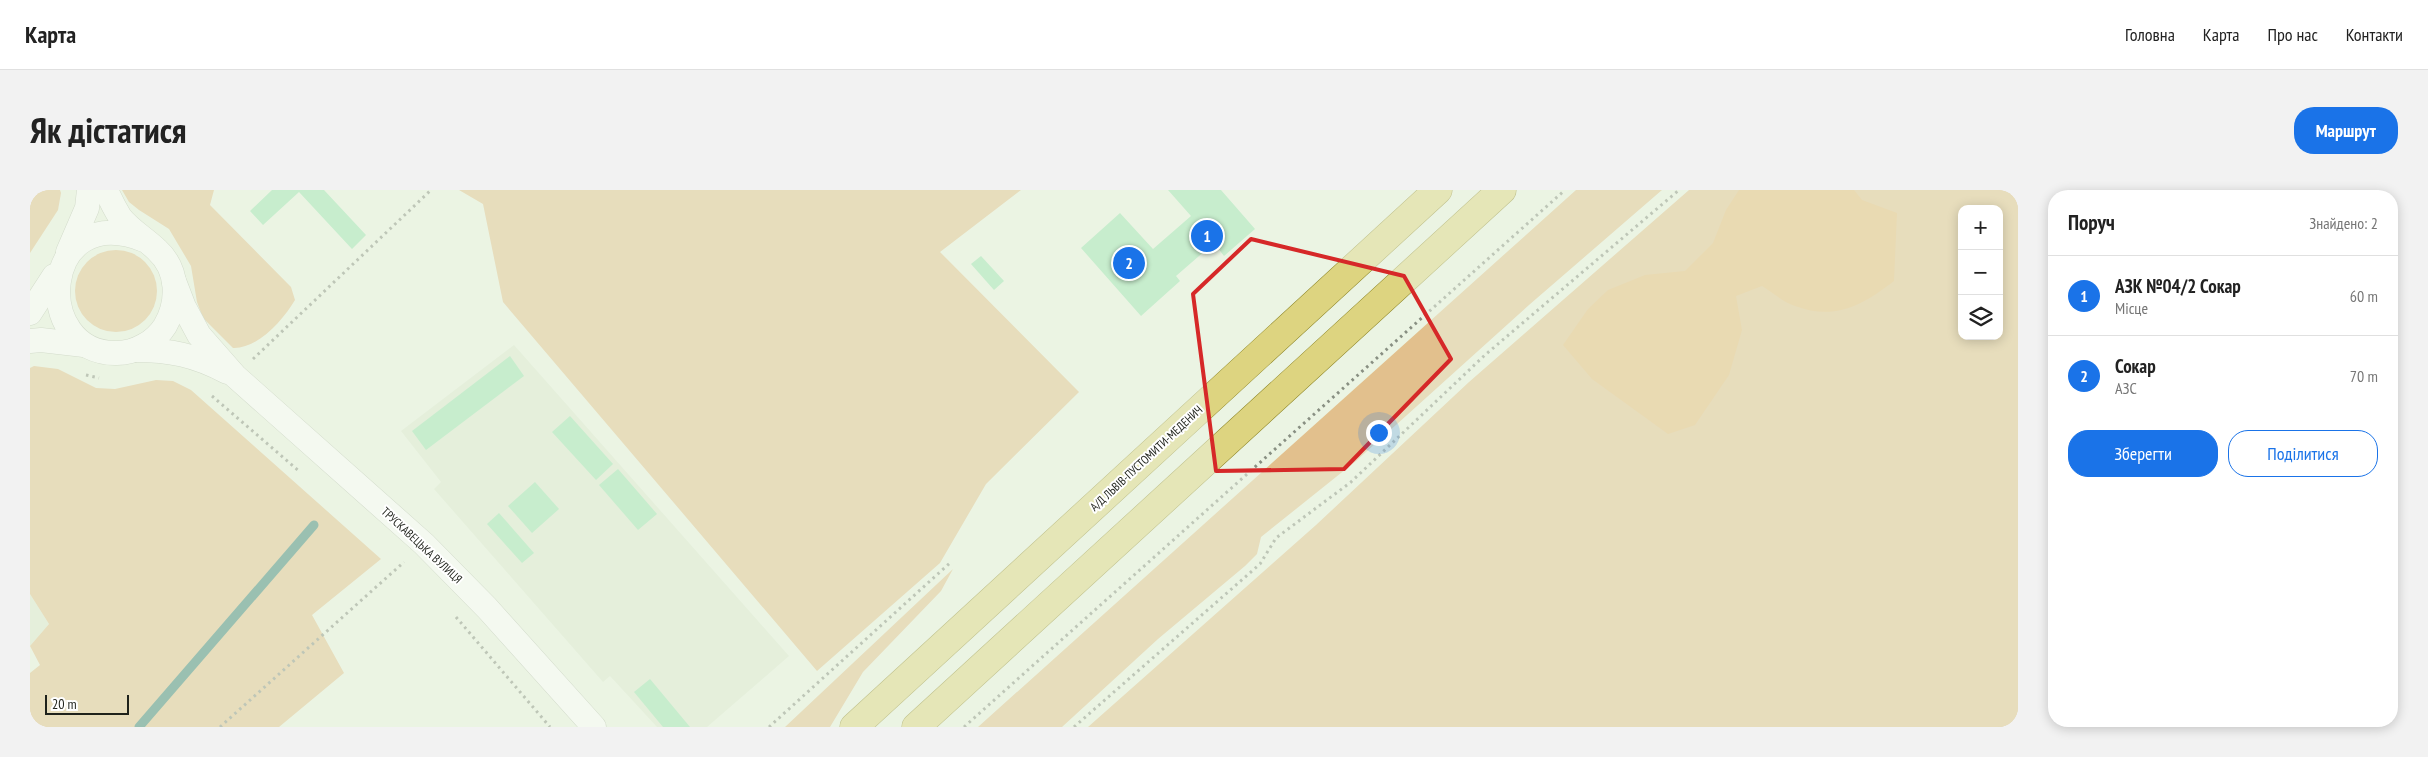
<!DOCTYPE html>
<html lang="uk">
<meta charset="utf-8">
<style>
body{margin:0;font-family:"PT Sans Narrow",sans-serif;background:#f2f2f2;color:#222}
.controls{position:absolute;right:15px;top:15px;display:grid;overflow:hidden;border-radius:10px;box-shadow:0 2px 12px #0003}
.controls button{width:45px;height:45px;display:grid;place-items:center;padding:0;border:0;border-bottom:1px solid #e0e0e0;background:#fff;color:#222;font:25px sans-serif}
.scale{position:absolute;left:15px;bottom:12px;width:84px;box-sizing:border-box;padding-left:5px;border:2px solid #1f221b;border-top:0;font-size:14px;line-height:18px;white-space:nowrap;color:#1f221b;-webkit-text-stroke:4px #fff;paint-order:stroke}
.you{position:absolute;left:1348px;top:242px;width:18px;height:18px;margin:-12px;border:4px solid #fff;border-radius:50%;background:#1a73e8;box-shadow:0 0 0 8px #1a73e833}
.badge{display:grid;place-items:center;width:32px;height:32px;border-radius:50%;background:#1a73e8;color:#fff;font-size:16px;font-weight:700}
.pin{position:absolute;translate:-50% -50%;border:2px solid #fff;box-shadow:0 1px 5px #0006}
.list{margin:0;padding:0;list-style:none}
h2{display:flex;justify-content:space-between;align-items:center;height:65px;margin:0;padding:0 20px;font-size:21px}
h2 small{font-size:16px;font-weight:400;color:#767676}
.list li{display:grid;grid-template-columns:32px 1fr auto;gap:15px;align-items:center;box-sizing:border-box;height:80px;padding:0 20px;border-top:1px solid #e0e0e0}
.list b{display:block;font-size:19px;white-space:nowrap}
.list p{margin:0;font-size:16px;white-space:nowrap;color:#767676}
.list em{font-size:16px;font-style:normal;color:#767676}
.actions{display:flex;gap:10px;padding:15px 20px}
.actions a{flex:1;padding:11px 0;border:1px solid #1a73e8;border-radius:20px;text-align:center;font-size:18px;color:#1a73e8}
.actions .main{background:#1a73e8;color:#fff}
.icon{flex:none;width:28px;height:28px;fill:none;stroke:currentColor;stroke-width:2;stroke-linecap:round;stroke-linejoin:round}
.map{position:relative;flex:none;width:1988px;height:537px;overflow:hidden;border-radius:20px}
header{display:flex;align-items:center;gap:30px;box-sizing:border-box;height:70px;padding:0 25px;background:#fff;border-bottom:1px solid #e0e0e0}
header strong{font-size:24px}
nav{display:flex;gap:28px;margin-inline-start:auto;font-size:18px}
.intro{display:flex;align-items:center;justify-content:space-between;box-sizing:border-box;height:120px;padding:0 30px}
h1{margin:0;font-size:35px}
.button{padding:12px 22px;border-radius:20px;background:#1a73e8;color:#fff;font-size:18px;font-weight:700}
main{display:flex;gap:30px;padding:0 30px}
aside{flex:1;background:#fff;border-radius:20px;box-shadow:0 2px 12px #0003}
.map>svg:first-child{display:block}
</style>
<header>
<strong>Карта</strong>
<nav><a>Головна</a><a>Карта</a><a>Про нас</a><a>Контакти</a></nav>
</header>
<div class="intro"><h1>Як дістатися</h1><a class="button">Маршрут</a></div>
<main>
<div class="map">
<svg width="1988" height="537" viewBox="0 0 1988 537">
<rect width="100%" height="100%" fill="#ebf4e3"/>
<g fill="#dde9d1">
<path d="M484 155 759 466 677 537H627L580 486 573 492 404 299 411 292 371 241Z"/>
<path d="M0 404 19 434 0 456Z"/>
</g>
<g fill="#e2c08d" fill-rule="evenodd">
<path d="M0 0H30L31 3 28 20 0 63Z"/>
<path d="M92 0H184L180 15 261 97 265 110C253 130 228 159 203 158L173 128 167 112 161 76 139 39 109 20 99 12Z"/>
<path d="M429 0H991L910 62 1049 202 956 294 910 373 787 481 473 112 453 14Z"/>
<path d="M1546 0H1632L1499 115 1326 271 1231 347 1227 364 1215 376 1128 449 1032 537H948Z"/>
<path d="M1659 0H1988V537H1058L1286 335 1439 192ZM1932 19H1969V146H1932Z"/>
<circle cx="86" cy="101" r="41"/>
<path d="M4 176 28 179 66 198 85 199 126 190 143 191 161 200 351 369 282 425 314 483 249 537H0V483L10 475 0 456 19 434 0 404V178Z"/>
<path d="M923 379 911 401 833 482 800 537H755Z"/>
</g>
<path fill="#e7ba76" d="M1709 0H1824L1832 10 1867 23 1864 91C1833 115 1805 131 1765 116 1753 112 1742 102 1732 96L1706 106 1712 140 1699 185 1665 235 1638 244 1562 189 1533 155 1558 119 1578 100 1615 85 1655 81 1683 53 1696 20Z"/>
<g fill="none" stroke-linecap="round" stroke-linejoin="round">
<path stroke="#388273" stroke-width="9" d="M109 537 284 335"/>
</g>
<g fill="#9be4b2">
<path d="M242 0H294L336 45 322 59 269 2 233 35 220 21Z"/>
<path d="M1138 0H1191L1225 39 1194 66 1184 53 1146 86 1150 91 1111 126 1051 58 1090 23 1123 59 1161 26Z"/>
<path d="M951 66 974 91 964 100 941 74Z"/>
<path d="M480 166 494 186 396 260 382 241Z"/>
<path d="M540 226 583 274 566 290 522 242Z"/>
<path d="M588 279 627 324 608 340 569 295Z"/>
<path d="M505 292 529 319 502 343 478 316Z"/>
<path d="M469 323 504 363 492 373 457 334Z"/>
<path d="M620 489 660 537H633L604 502Z"/>
</g>
<g fill="none" stroke-linecap="round" stroke-linejoin="round">
<defs>
<g id="street">
<path d="M76 0C80 9 85 19 90 27 100 40 116 49 127 60 149 80 149 112 135 136 125 152 105 163 87 163 0 165 10 8 114 50"/>
<path d="M38 62 57 18 59 0"/>
<path d="M144 91 154 117 169 145 205 186 394 354 457 418 564 537"/>
<path d="M0 123 24 86"/>
<path d="M0 151 11 150 54 155"/>
<path d="M105 160C140 160 165 165 197 182"/>
</g>
<g id="primary">
<path d="M824 537 1408 0"/>
<path d="M886 537 1472 0"/>
</g>
</defs>
<use href="#street" stroke="#b7bfae" stroke-width="25"/>
<use href="#primary" stroke="#8c8425" stroke-width="29"/>
<g stroke="#888f82" stroke-width="3" stroke-dasharray="2.5 4" stroke-linecap="butt">
<path d="M223 169 401 0"/>
<path d="M56 185 69 188"/>
<path d="M182 206 270 282"/>
<path d="M426 427 520 537"/>
<path d="M190 537 374 372"/>
<path d="M739 537 921 372"/>
<path d="M934 537 1535 0"/>
<path d="M1044 537 1230 374 1246 348 1321 292 1455 165 1649 0"/>
</g>
<use href="#street" stroke="#fff" stroke-width="24"/>
<use href="#primary" stroke="#ddd480" stroke-width="28"/>
</g>
<path d="M0 0H1988V537H0ZM1221 49 1374 86 1421 169 1314 279 1186 281 1163 104Z" fill="#ebf4e3" fill-opacity=".55" fill-rule="evenodd"/>
<path fill="none" stroke="#d62828" stroke-width="4" stroke-linejoin="round" d="M1221 49 1374 86 1421 169 1314 279 1186 281 1163 104Z"/>
<g text-anchor="middle" dominant-baseline="central" stroke-width="4" stroke-linejoin="round" paint-order="stroke">
<g font-size="12" fill="#1f221b" stroke="#fff">
<text transform="translate(1116 268) rotate(-43)">А/Д ЛЬВІВ-ПУСТОМИТИ-МЕДЕНИЧ</text>
<text transform="translate(392 355) rotate(43)">ТРУСКАВЕЦЬКА ВУЛИЦЯ</text>
</g>
</g>
</svg>
<div class="controls">
<button>+</button>
<button>−</button>
<button><svg class="icon" aria-label="layers" viewBox="0 0 24 24"><path d="M12 4l9 5-9 5-9-5zM3 14l9 5 9-5"/></svg></button>
</div>
<div class="scale">20 m</div>
<div class="you"></div>
<div class="pin badge" style="left:1177px;top:46px">1</div>
<div class="pin badge" style="left:1099px;top:73px">2</div>
</div>
<aside>
<h2>Поруч<small>Знайдено: 2</small></h2>
<ul class="list">
<li><span class="badge">1</span><div><b>АЗК №04/2 Сокар</b><p>Місце</p></div><em>60 m</em></li>
<li><span class="badge">2</span><div><b>Сокар</b><p>АЗС</p></div><em>70 m</em></li>
</ul>
<div class="actions"><a class="main">Зберегти</a><a>Поділитися</a></div>
</aside>
</main>
